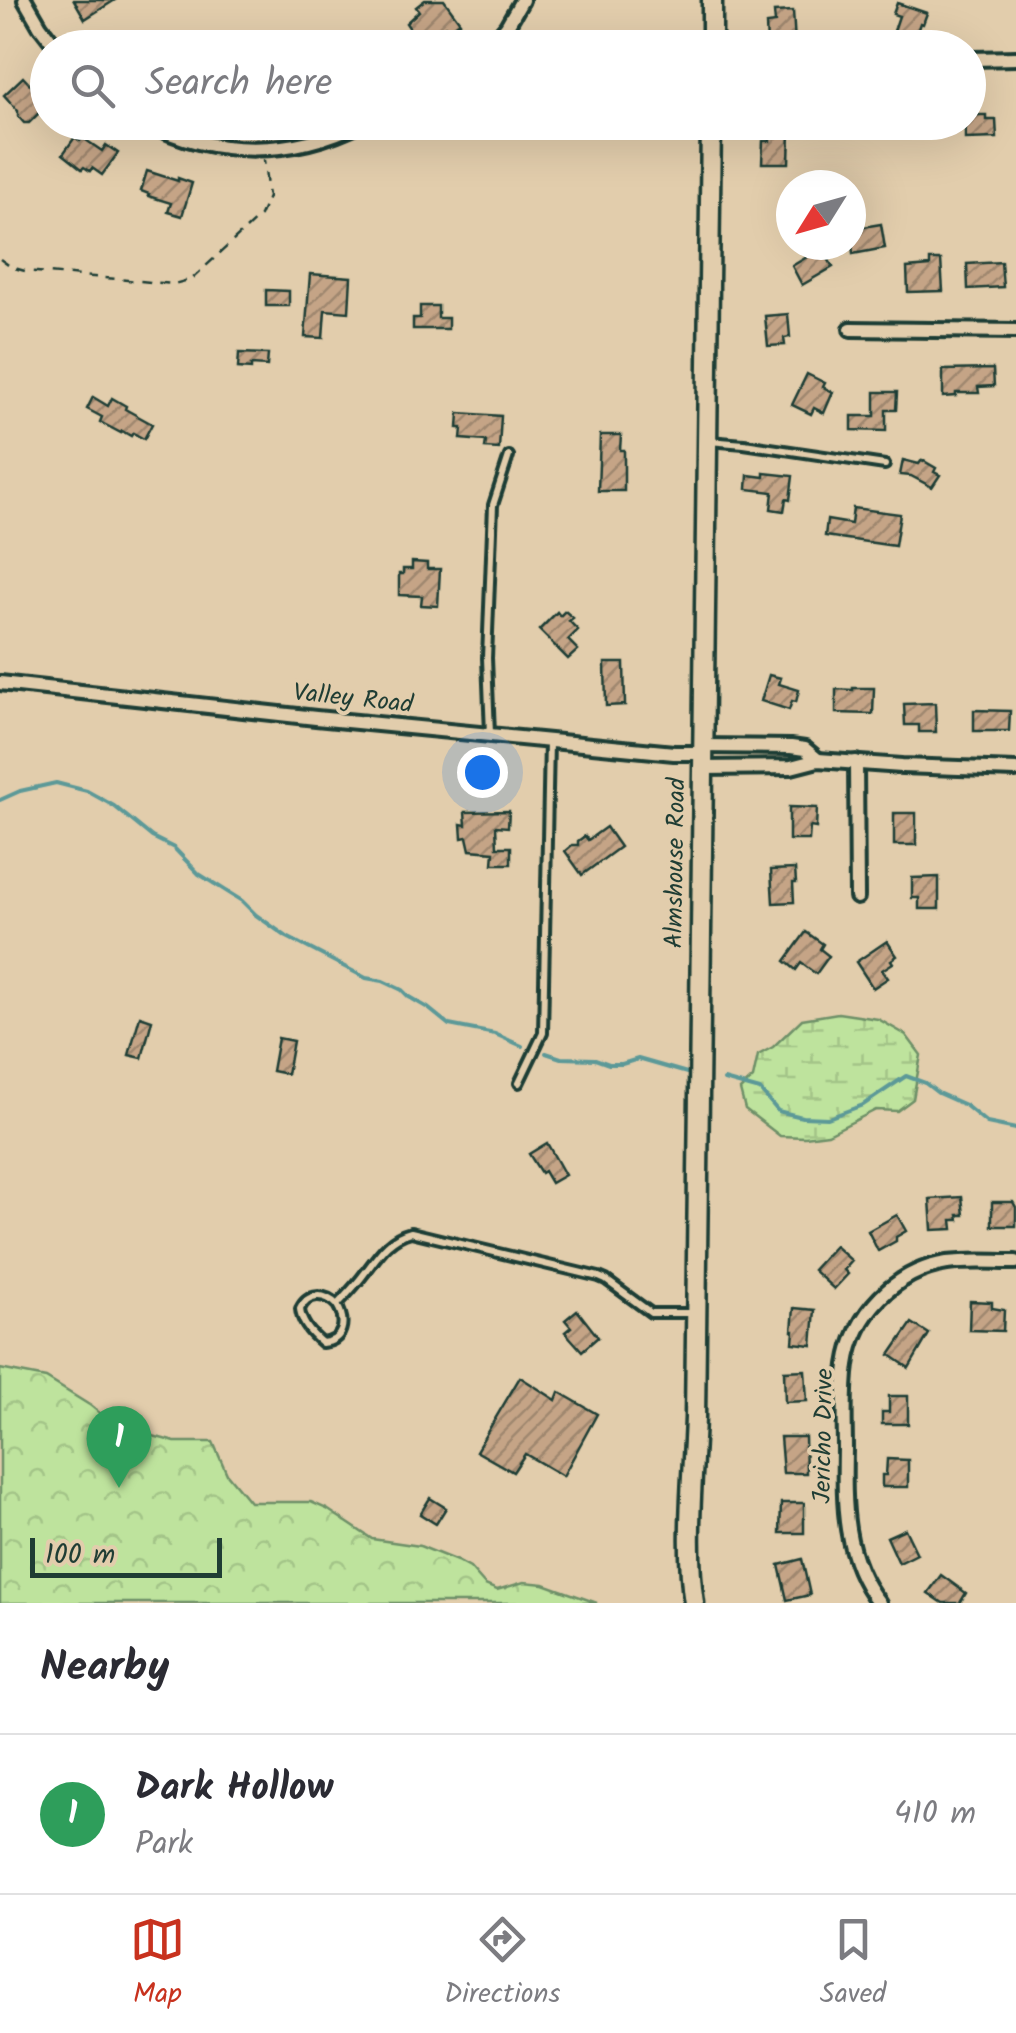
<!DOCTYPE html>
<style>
body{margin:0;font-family:Kalam,sans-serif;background:#f7f7f7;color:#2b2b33}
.compass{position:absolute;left:776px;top:170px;width:90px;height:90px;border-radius:50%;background:#fff;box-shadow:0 10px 40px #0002;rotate:233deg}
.scale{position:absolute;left:30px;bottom:25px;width:192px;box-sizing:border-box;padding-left:10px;border:5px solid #1f3d34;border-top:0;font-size:28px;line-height:35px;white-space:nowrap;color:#1f3d34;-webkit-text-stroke:8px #e2cdac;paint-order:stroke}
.you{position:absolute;left:482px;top:772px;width:35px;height:35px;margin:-25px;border:8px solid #fff;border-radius:50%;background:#1a73e8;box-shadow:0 0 0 15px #1a73e833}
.badge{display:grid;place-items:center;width:65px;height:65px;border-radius:50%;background:#c8321e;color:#fff;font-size:32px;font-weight:700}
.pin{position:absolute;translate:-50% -82px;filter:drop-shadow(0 2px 5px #0008)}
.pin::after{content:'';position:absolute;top:52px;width:35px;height:30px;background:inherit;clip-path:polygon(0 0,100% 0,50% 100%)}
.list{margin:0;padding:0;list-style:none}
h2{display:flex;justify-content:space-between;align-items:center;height:130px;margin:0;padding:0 40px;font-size:42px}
h2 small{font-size:32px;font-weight:400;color:#7c7c81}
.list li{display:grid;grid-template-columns:65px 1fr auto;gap:30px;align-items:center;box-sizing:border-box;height:160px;padding:0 40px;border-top:2px solid #e1e1e2}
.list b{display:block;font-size:38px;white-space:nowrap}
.list p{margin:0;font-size:32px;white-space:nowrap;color:#7c7c81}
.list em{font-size:32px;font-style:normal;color:#7c7c81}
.icon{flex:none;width:55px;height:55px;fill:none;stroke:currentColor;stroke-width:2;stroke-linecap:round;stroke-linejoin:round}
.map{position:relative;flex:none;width:1016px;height:1603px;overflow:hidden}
.search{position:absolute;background:#fff;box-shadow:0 10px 40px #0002;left:30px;right:30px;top:30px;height:110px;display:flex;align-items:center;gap:25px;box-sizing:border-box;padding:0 35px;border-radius:55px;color:#7c7c81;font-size:38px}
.sheet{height:290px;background:#fff}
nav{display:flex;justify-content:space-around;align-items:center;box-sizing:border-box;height:140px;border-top:2px solid #e1e1e2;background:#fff;font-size:28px;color:#7c7c81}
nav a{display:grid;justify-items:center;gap:5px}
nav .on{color:#c8321e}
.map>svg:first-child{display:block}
</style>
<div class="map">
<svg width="1016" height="1603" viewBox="0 0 1016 1603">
<defs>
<pattern id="forest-crowns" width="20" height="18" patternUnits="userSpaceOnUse" patternTransform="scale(2.5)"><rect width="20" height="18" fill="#bee39d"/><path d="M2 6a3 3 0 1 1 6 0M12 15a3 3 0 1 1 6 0" fill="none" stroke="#a3c488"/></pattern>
<pattern id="wetland-marsh" width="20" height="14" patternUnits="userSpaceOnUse" patternTransform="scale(2.5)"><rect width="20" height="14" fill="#bee39d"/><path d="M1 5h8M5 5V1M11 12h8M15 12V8" fill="none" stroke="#a3c488"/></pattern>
<pattern id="building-hatch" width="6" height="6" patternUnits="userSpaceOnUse" patternTransform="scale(2.5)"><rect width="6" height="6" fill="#c5a486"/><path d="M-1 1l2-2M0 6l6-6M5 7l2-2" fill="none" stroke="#9f876e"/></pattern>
</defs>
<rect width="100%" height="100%" fill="#e2cdac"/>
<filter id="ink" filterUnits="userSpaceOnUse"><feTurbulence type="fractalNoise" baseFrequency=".01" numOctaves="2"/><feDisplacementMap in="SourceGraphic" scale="20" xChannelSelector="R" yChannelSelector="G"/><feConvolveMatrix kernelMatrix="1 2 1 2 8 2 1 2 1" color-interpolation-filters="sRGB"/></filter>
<g filter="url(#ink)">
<path fill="url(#forest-crowns)" stroke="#6e9068" stroke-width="2.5" d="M0 1369 46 1378 91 1406 116 1426 175 1442H213L227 1474 250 1502H311L327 1509 372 1539 420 1546 457 1561 470 1568 485 1585 497 1590 524 1582 544 1584 597 1603H0Z"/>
<path fill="url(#wetland-marsh)" stroke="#6e9068" stroke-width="2.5" d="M838 1013 878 1019 906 1035 921 1055 913 1099 897 1111 876 1110 828 1134 805 1137 780 1136 745 1109 740 1090 753 1078 758 1055 773 1047 802 1019Z"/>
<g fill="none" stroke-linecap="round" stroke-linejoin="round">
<g stroke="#5c9998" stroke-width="4">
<path d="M0 800 20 791 56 783 87 791 114 806 152 837 174 848 199 874 242 901 256 915 287 937 366 978 383 981 402 990 409 997 428 1008 449 1025 495 1034 522 1046"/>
<path d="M546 1053 561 1058 595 1059 609 1064H622L638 1059 687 1073"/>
<path d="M724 1080 760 1090 778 1111 802 1117 828 1118 863 1105 906 1076 925 1083 938 1093 965 1105 987 1123 1016 1129"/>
</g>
</g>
<g fill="url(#building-hatch)" stroke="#1f3d34" stroke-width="2.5">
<path d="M74 0H115L85 19Z"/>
<path d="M425 0H444L460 22 449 30 446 26 427 38 423 33 416 38 406 23 419 11 416 7Z"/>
<path d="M897 3 927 13 923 24 920 23 912 47 891 40 899 16 893 14Z"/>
<path d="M793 11 795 43 767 44 766 24 775 23 774 12Z"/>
<path d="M23 77 38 93 42 89 48 95V104L29 123H24L18 116V111L4 95Z"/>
<path d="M968 115H986V120H996L997 138 965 139V122H968Z"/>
<path d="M770 131H790L789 163H762L763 141H770Z"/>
<path d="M75 137 80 141 83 138 102 151 106 145 118 153 102 175 92 168 90 171 84 167 82 169 63 154Z"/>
<path d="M147 171 178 181V178L192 183 182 216 168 212 171 203 148 196 149 194 141 191Z"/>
<path d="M881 224 885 248 853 254 851 229Z"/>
<path d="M822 248 833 267 802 285 792 266Z"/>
<path d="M930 260H941L943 291 908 292 907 268 930 266Z"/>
<path d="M1001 262 1003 287 968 289 967 264Z"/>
<path d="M310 274 351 277 349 312 325 310 323 338 305 337Z"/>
<path d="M266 290 289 291V306H266Z"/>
<path d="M420 306H438V318H448V329H413V318H420Z"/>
<path d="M788 314 790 337 784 338 785 345 768 346 765 316Z"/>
<path d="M239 353 268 354 267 366 251 365V369L238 368Z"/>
<path d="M993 369 994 386 978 387 979 393H956V396L943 397V370Z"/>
<path d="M807 374 825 383 823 387 833 392 824 413 814 408 811 414 792 405Z"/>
<path d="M875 392H897L896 410H886V431L852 430V416H875Z"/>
<path d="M93 397 108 406 112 398 126 406 125 409 152 424 144 439 133 433 131 436 122 431 121 433 100 422 102 417 87 409Z"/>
<path d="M459 413 501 416 499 449 485 448 486 441 461 439 462 428H458Z"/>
<path d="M600 435H621L620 450H624V491H598Z"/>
<path d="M903 460 919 464 922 460 936 468 934 472 940 475 932 487 911 476 900 475Z"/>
<path d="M764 473 793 476 790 500 786 499 784 511 771 509 773 492 747 489 748 475 764 477Z"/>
<path d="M853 508 900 514 895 546 825 536 827 520 851 524Z"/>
<path d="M412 562 427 563V569H440L438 606 421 605 422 596 399 595V574H403V569H412Z"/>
<path d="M565 611 573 618 569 621 578 630 568 640 578 650 568 659 539 630 557 612 560 616Z"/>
<path d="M605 663H624L625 705 606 706Z"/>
<path d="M769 675 781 678 779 684 799 690 796 702 792 701 789 710 761 701Z"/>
<path d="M853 688H874L873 714 836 713V689L853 690Z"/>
<path d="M935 703 936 732H919V725H905L904 704Z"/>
<path d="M974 710 1010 711 1009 731H974Z"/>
<path d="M789 807 817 808 816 828 810 827 809 840H789Z"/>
<path d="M509 811 508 827 496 826 497 847H511V864H493L494 852 470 850 467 837 462 838 461 824 466 825 465 812Z"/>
<rect x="894" y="813" width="22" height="32"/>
<path d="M606 827 620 847 582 875 565 851 572 845H578V841L585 836 588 840Z"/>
<path d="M795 869 796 883H793L794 902 773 903 771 870Z"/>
<path d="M939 877V909H919V898H912V878Z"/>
<path d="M806 932 823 944 820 949 829 956 816 974 801 963 796 970 785 961Z"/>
<path d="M887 941 897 956 891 960 893 963 882 970 888 978 873 988 856 962Z"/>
<path d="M140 1016 152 1020 142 1058 129 1055Z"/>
<path d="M278 1038 293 1041 287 1074 272 1071Z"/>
<path d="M547 1143 565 1175 551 1183 544 1171 541 1173 529 1154Z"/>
<path d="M962 1197 964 1215H958L959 1220H952L953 1229 932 1230 930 1199Z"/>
<path d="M992 1202H1013L1016 1207V1226H992Z"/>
<path d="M897 1215 906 1231 896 1237V1241L878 1251 868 1231Z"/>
<path d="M835 1246 852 1261 844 1270 848 1274 834 1289 813 1270Z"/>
<path d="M970 1301 992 1302V1308L1004 1310 1003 1331 969 1330Z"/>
<path d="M794 1308 815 1310 812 1345 793 1343 794 1331H792Z"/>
<path d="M577 1310 598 1337 582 1351 565 1332 571 1327 565 1320Z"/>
<path d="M912 1323 929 1334 909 1368 890 1355Z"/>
<path d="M805 1370 807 1401 785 1402 784 1371Z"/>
<path d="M520 1377 556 1400 559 1392 597 1414 563 1476 525 1454 513 1472 476 1451Z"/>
<path d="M889 1396H908V1424H882V1412H889Z"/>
<path d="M780 1437H805L806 1473H783Z"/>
<path d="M887 1459 908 1460V1487H882V1475H886Z"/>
<path d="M430 1498 446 1508 436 1524 420 1514Z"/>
<path d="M781 1503H804V1533H780Z"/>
<path d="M905 1529 917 1554 899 1563 887 1537Z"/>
<path d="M802 1559 810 1595 787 1600 779 1565Z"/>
<path d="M941 1575 966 1593 960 1603H943L928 1593Z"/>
</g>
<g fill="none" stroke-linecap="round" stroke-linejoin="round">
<defs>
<g id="service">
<path d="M709 441 744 444 885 465"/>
<path d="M490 734 487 658 493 505 509 456"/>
<path d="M519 1083 543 1033 549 742"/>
<path d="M337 1305C325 1293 308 1292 300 1309 301 1322 311 1334 322 1343 344 1341 347 1322 337 1305 346 1295 356 1285 364 1274 378 1256 388 1238 411 1232L599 1277 606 1280 651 1313H695"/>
</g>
<g id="minor">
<path d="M25 0 40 26 57 48"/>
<path d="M489 48 507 26 522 0"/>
<path d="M973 59 1016 58"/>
<path d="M146 122C214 158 294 157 362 122"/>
<path d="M851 329 1016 331"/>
<path d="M0 683 316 718 674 753H702"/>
<path d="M702 746 791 747 805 749 818 760"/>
<path d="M856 762 857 897"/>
<path d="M702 768 791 767 818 760 902 766 1016 770"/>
<path d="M879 1603C843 1557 844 1505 845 1450 845 1422 843 1393 847 1365 854 1314 895 1271 947 1263 970 1260 993 1262 1016 1262"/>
</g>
<g id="secondary">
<path d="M712 0V48"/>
<path d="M694 1603C685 1547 693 1475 695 1418L711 122"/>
</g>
</defs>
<use href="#service" stroke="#1f3d34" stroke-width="14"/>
<use href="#minor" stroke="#1f3d34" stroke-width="20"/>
<use href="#secondary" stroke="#1f3d34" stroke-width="25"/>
<path stroke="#1f3d34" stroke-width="2.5" stroke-dasharray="10 8" stroke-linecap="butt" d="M0 259 11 267 25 271 162 283 174 284 192 279 260 216 268 197 264 160"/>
<use href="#service" stroke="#e2cdac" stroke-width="6"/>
<use href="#minor" stroke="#e2cdac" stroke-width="12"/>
<use href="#secondary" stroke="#e2cdac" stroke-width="18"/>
</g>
</g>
<g text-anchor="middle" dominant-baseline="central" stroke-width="8" stroke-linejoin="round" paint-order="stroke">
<g font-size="25" fill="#1f3d34" stroke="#e2cdac">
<text transform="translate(353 699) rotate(6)">Valley Road</text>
<text transform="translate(676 863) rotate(-89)">Almshouse Road</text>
<text transform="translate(824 1436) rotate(-89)">Jericho Drive</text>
</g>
</g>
</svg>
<svg class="compass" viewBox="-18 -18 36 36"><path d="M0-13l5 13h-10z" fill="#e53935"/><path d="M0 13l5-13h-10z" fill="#7c7c81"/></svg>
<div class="scale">100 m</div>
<div class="you"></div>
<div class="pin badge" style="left:119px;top:1488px;background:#2e9e5b">1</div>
<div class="search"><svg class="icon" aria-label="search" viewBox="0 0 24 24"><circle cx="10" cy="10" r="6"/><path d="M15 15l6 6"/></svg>Search here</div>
</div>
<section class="sheet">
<h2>Nearby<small></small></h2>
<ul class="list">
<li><span class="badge" style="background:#2e9e5b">1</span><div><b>Dark Hollow</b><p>Park</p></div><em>410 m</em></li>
</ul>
</section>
<nav>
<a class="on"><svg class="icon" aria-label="map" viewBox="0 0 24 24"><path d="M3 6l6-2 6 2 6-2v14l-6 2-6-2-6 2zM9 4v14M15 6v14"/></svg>Map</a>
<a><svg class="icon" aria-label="directions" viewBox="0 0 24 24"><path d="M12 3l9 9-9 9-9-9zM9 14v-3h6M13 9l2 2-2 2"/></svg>Directions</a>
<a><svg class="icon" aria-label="saved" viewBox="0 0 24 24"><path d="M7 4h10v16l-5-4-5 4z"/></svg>Saved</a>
</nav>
